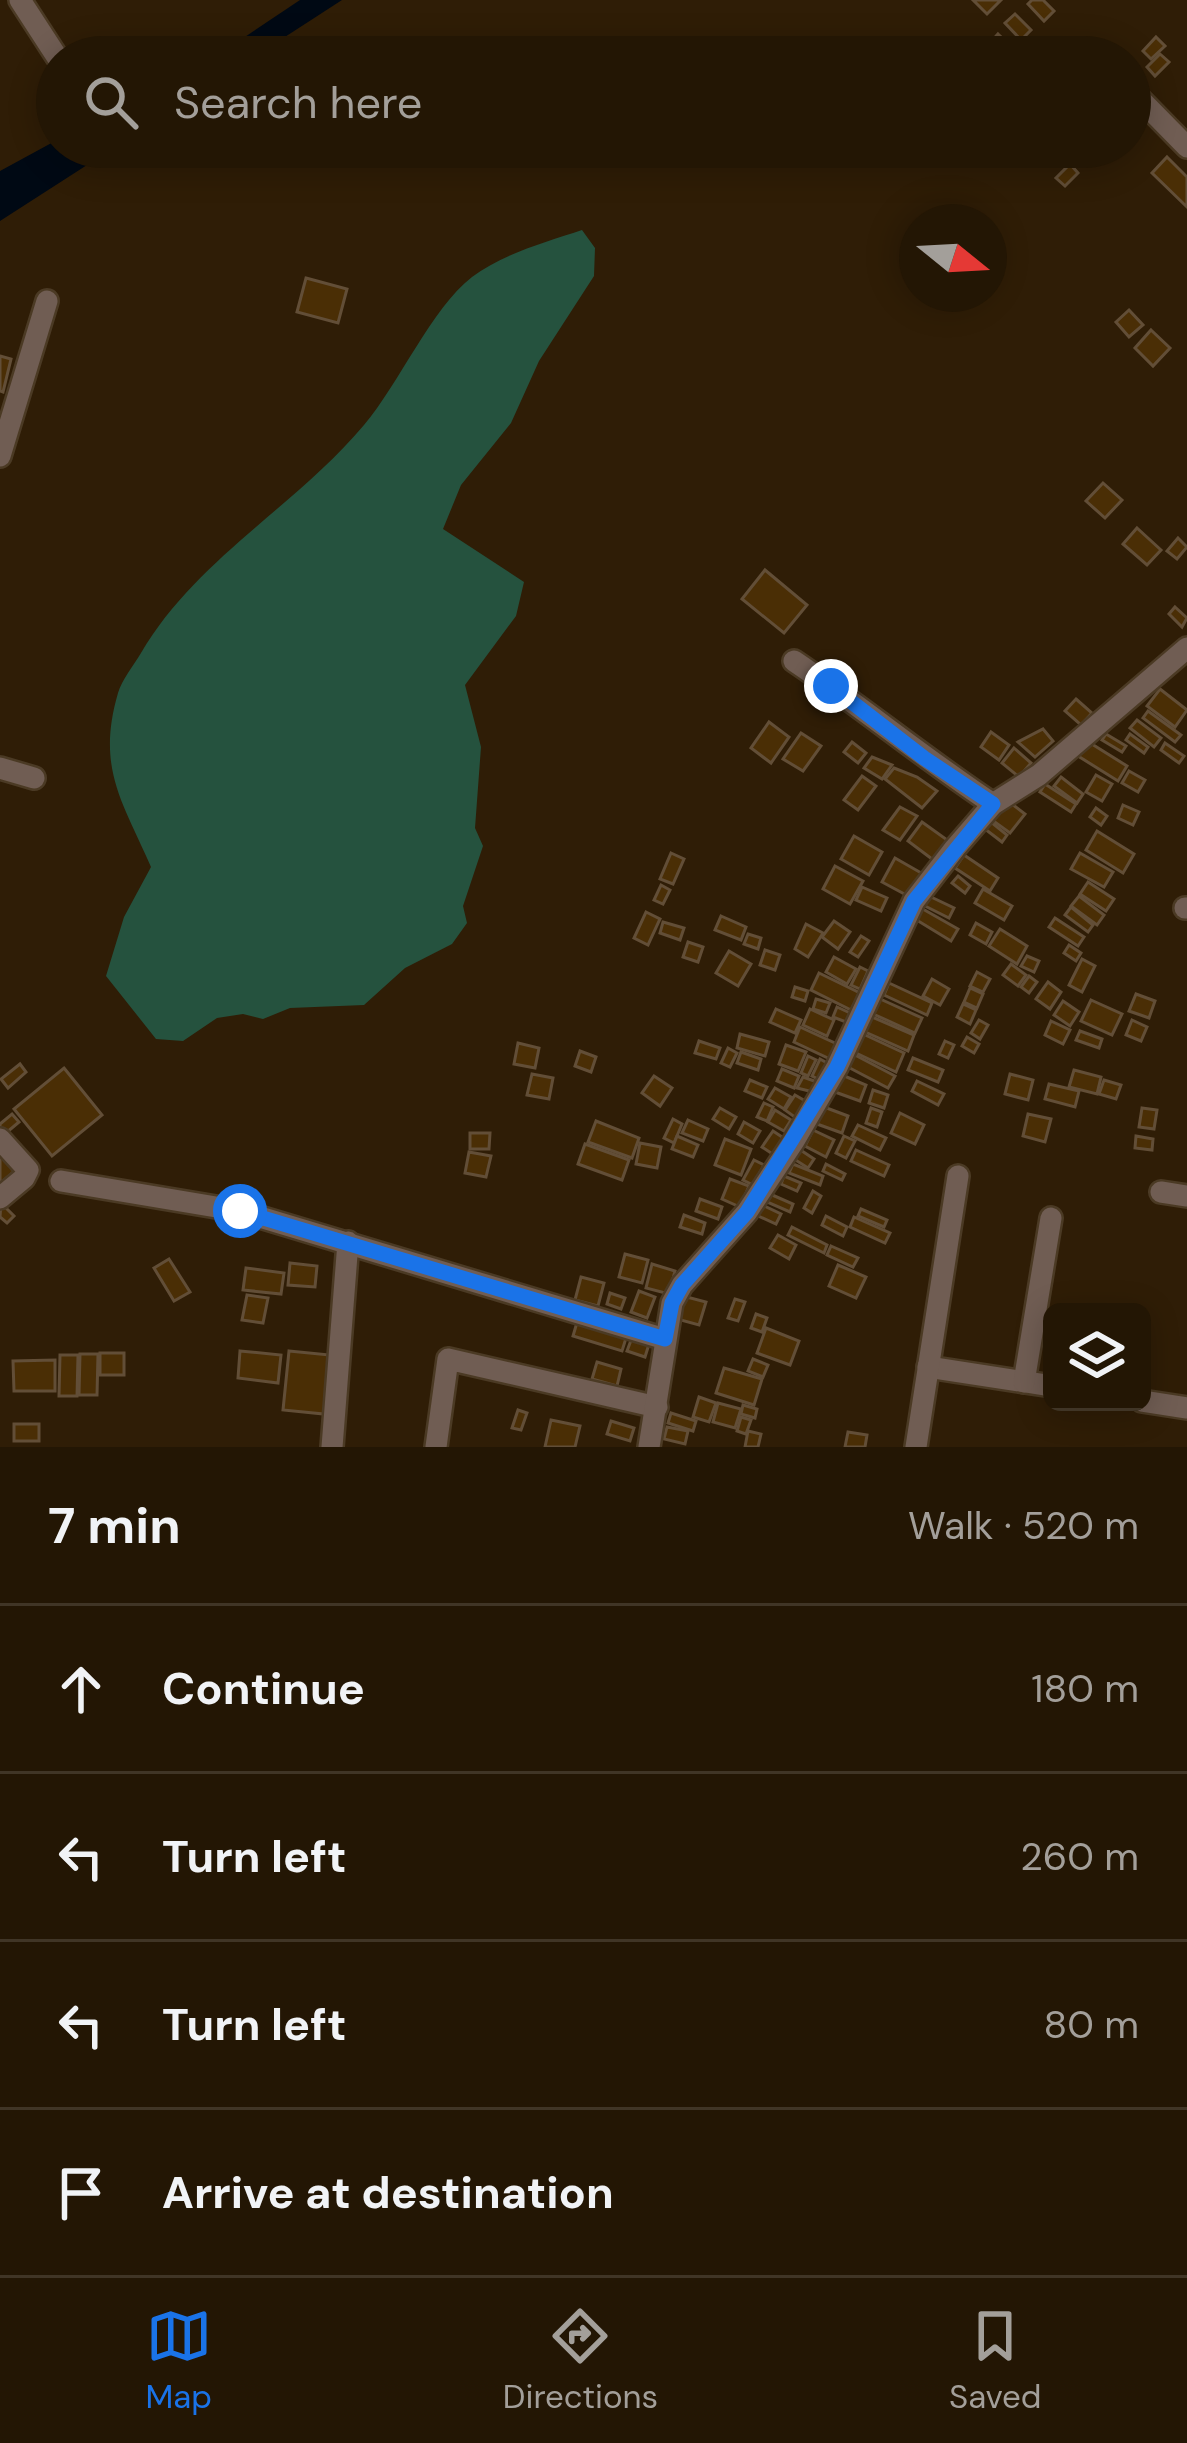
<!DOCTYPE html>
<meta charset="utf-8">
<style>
body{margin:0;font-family:"DM Sans",sans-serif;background:#2f2313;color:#f1f3f6}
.controls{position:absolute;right:36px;bottom:36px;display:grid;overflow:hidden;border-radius:18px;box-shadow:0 6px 30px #0003}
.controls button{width:108px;height:108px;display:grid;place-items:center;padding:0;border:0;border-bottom:3px solid #403526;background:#231604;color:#f1f3f6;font:60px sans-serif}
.compass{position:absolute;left:899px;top:204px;width:108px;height:108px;border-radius:50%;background:#231604;box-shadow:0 6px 30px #0003;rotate:108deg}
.stop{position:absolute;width:36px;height:36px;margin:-27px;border:9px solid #1a73e8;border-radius:50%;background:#fff}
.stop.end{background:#1a73e8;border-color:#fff;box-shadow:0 3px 12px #0008}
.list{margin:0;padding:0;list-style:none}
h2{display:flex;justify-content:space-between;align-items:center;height:156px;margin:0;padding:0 48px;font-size:51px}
h2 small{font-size:39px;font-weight:400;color:#a39f9a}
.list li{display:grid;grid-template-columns:78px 1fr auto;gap:36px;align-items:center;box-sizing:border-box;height:168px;padding:0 48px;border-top:3px solid #403526}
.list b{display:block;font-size:45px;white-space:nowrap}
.list em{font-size:39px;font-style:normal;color:#a39f9a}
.icon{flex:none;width:66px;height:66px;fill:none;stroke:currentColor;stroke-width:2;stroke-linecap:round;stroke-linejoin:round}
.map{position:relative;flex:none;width:1187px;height:1447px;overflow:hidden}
.search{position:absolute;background:#231604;box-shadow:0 6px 30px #0003;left:36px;right:36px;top:36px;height:132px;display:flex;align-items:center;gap:30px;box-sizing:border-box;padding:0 42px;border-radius:66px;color:#a39f9a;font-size:45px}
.sheet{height:828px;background:#231604}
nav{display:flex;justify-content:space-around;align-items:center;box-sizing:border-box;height:168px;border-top:3px solid #403526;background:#231604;font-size:33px;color:#a39f9a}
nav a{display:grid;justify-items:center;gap:6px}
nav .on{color:#1a73e8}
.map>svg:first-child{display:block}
</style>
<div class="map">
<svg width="1187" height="1447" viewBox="0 0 1187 1447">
<rect width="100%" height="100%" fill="#2f1d06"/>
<path fill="#25523e" d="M582 230 595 248 594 276 539 361 511 423 461 485 443 529 524 582 516 616 465 685 481 747 475 828 483 846 463 906 467 923 452 944 405 968 364 1005 290 1008 263 1019 243 1014 217 1018 183 1041 156 1039 106 976 124 917 151 867C123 802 96 769 118 693 122 680 133 666 141 653 196 559 295 507 364 425 399 384 431 309 472 277 502 254 546 242 582 230Z"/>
<g fill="#000914">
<path d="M300 0H342L254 57H215Z"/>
<path d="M57 140V147H115L0 221V171Z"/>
</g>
<g fill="#4a2e05" stroke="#624e37" stroke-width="3">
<path d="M973 0H1001L987 14Z"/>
<path d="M1032 0H1043L1054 11 1044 21 1028 4Z"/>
<path d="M1015 14 1031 30 1021 40 1005 23Z"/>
<path d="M998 34 1015 50 1008 57H1002L989 44Z"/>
<path d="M1156 37 1165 46 1151 59 1143 51Z"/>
<path d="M1160 54 1169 62 1155 76 1147 67Z"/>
<path d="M1130 111 1144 120 1138 130 1130 125Z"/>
<path d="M1059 147H1090L1093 150 1079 166Z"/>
<path d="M1167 157 1187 177V207L1152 173Z"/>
<path d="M1070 164 1078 173 1065 186 1056 178Z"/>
<path d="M306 278 347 289 338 323 297 312Z"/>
<path d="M1129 310 1143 325 1129 337 1116 322Z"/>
<path d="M1151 330 1170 348 1153 366 1135 348Z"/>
<path d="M0 356 11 359 3 392 0 391Z"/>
<path d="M1103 483 1122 500 1105 518 1086 501Z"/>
<path d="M1137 528 1161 550 1147 565 1123 544Z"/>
<path d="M1178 538 1187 547 1177 559 1167 551Z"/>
<path d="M765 570 807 605 784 633 742 599Z"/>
<path d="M1175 607 1187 618 1182 627 1169 614Z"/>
<path d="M1160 689 1187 710 1175 727 1147 706Z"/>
<path d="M1076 699 1092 713 1081 725 1065 711Z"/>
<path d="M1148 711 1181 735 1175 742 1143 718Z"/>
<path d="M1137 720 1161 738 1154 747 1130 728Z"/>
<path d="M769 722 789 737 771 763 751 748Z"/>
<path d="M1043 729 1053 741 1035 757 1018 742Z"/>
<path d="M991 732 1009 745 999 760 981 747Z"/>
<path d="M801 733 821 746 803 771 783 759Z"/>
<path d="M1106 734 1126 746 1122 752 1102 740Z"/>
<path d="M1130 734 1148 747 1144 753 1126 740Z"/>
<path d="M1087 741 1127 766 1118 781 1078 756Z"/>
<path d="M852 742 866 753 858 763 844 752Z"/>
<path d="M1165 743 1184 756 1179 763 1161 750Z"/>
<path d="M1014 748 1031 763 1019 777 1002 763Z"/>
<path d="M872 757 892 765 882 779 864 768Z"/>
<path d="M894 768 917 777 937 791 922 808 885 779Z"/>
<path d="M1129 771 1145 780 1138 792 1122 783Z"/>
<path d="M1096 775 1112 784 1102 801 1086 792Z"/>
<path d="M862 776 876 786 858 810 844 800Z"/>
<path d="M1061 777 1083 794 1077 803 1054 786Z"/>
<path d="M1045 784 1076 804 1071 812 1040 792Z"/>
<path d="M1008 801 1025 814 1010 833 992 820Z"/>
<path d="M1123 805 1139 812 1133 825 1118 818Z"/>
<path d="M900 807 917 816 900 840 883 830Z"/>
<path d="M1096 808 1107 816 1101 825 1090 817Z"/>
<path d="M922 822 950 842 936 862 908 841Z"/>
<path d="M991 822 1007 835 1002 842 985 829Z"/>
<path d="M1097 831 1134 854 1123 873 1086 850Z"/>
<path d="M854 836 882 852 869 875 841 859Z"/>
<path d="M671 853 684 859 673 884 660 879Z"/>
<path d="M1080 853 1113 872 1104 887 1071 869Z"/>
<path d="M964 855 998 878 990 891 955 868Z"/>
<path d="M895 858 923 874 910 897 882 882Z"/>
<path d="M835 866 863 881 850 904 823 889Z"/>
<path d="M958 876 970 886 965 893 952 883Z"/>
<path d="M1088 882 1114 899 1106 911 1080 894Z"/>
<path d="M661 885 670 890 663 904 654 900Z"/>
<path d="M862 887 887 898 881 911 856 900Z"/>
<path d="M983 889 1012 906 1004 920 975 903Z"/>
<path d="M929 896 954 908 949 918 923 905Z"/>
<path d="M1079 896 1104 915 1097 925 1071 906Z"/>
<path d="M1071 907 1093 925 1088 932 1065 915Z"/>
<path d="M921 908 958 929 951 941 915 919Z"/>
<path d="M646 912 660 919 648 945 634 938Z"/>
<path d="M721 916 746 927 741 940 715 930Z"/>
<path d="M1055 918 1084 937 1078 946 1049 927Z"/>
<path d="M834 921 850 932 838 949 822 937Z"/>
<path d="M663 922 684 928 680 940 660 933Z"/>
<path d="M976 923 992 932 986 944 970 935Z"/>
<path d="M806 924 823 933 808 957 795 949Z"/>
<path d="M1000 929 1027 946 1017 964 989 946Z"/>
<path d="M748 934 761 938 758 949 744 944Z"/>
<path d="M861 936 869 941 858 957 850 952Z"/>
<path d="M688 942 703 947 698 962 683 957Z"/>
<path d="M1069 945 1081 953 1076 961 1064 953Z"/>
<path d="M765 950 780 955 775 970 760 965Z"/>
<path d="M729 951 751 964 738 986 716 973Z"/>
<path d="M1027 956 1039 961 1034 972 1021 966Z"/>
<path d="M834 957 856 969 847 984 826 972Z"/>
<path d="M1082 959 1095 966 1082 992 1069 985Z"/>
<path d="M1011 964 1026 975 1018 986 1003 975Z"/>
<path d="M860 967 868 971 860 989 851 985Z"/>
<path d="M977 972 990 979 983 992 970 986Z"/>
<path d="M819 973 860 993 851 1010 811 990Z"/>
<path d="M1029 976 1037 982 1029 993 1021 987Z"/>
<path d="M932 979 949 989 940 1005 923 996Z"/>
<path d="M1048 982 1061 992 1050 1009 1036 999Z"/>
<path d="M889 983 932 1003 927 1015 884 995Z"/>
<path d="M795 987 808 991 805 1001 792 997Z"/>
<path d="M970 988 983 994 977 1008 964 1002Z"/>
<path d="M1136 994 1155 1001 1149 1018 1129 1011Z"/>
<path d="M878 998 922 1018 915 1033 871 1013Z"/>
<path d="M816 999 830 1003 826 1013 813 1009Z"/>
<path d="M1091 1000 1122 1014 1112 1035 1081 1021Z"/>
<path d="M1063 1001 1079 1012 1070 1026 1054 1015Z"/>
<path d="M963 1004 976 1010 970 1024 957 1017Z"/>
<path d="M837 1007 850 1013 846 1022 833 1017Z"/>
<path d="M776 1009 801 1020 795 1033 770 1022Z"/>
<path d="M810 1009 834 1020 827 1036 803 1025Z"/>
<path d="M870 1016 914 1035 908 1051 863 1031Z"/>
<path d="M979 1020 988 1025 980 1039 971 1033Z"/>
<path d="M1132 1020 1147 1027 1141 1041 1126 1035Z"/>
<path d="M1051 1021 1070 1030 1063 1044 1045 1035Z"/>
<path d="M800 1027 837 1044 830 1059 794 1042Z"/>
<path d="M1080 1031 1102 1039 1099 1048 1076 1040Z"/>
<path d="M740 1034 769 1042 765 1056 737 1048Z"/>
<path d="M863 1034 904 1053 896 1072 854 1052Z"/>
<path d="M967 1037 979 1044 974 1053 962 1046Z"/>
<path d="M699 1041 720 1048 716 1059 695 1053Z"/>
<path d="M945 1041 954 1045 948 1058 939 1054Z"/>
<path d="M518 1043 539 1048 535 1068 514 1064Z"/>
<path d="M786 1045 806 1052 798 1071 779 1064Z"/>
<path d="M728 1048 737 1053 730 1067 721 1063Z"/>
<path d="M580 1051 596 1057 591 1072 575 1066Z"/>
<path d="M741 1052 761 1059 758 1070 737 1063Z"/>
<path d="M853 1054 895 1076 888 1088 846 1066Z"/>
<path d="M808 1056 816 1060 808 1076 801 1073Z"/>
<path d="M913 1058 943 1070 938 1082 908 1070Z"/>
<path d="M820 1059 827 1063 820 1080 812 1076Z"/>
<path d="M20 1064 26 1072 8 1088 1 1079Z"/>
<path d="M64 1068 102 1115 52 1156 14 1109Z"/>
<path d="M782 1069 799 1076 794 1088 777 1081Z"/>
<path d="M1074 1070 1101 1077 1097 1094 1069 1087Z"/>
<path d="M532 1074 553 1078 549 1099 527 1095Z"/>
<path d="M1010 1074 1033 1080 1028 1100 1005 1094Z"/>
<path d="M842 1075 866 1085 860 1101 835 1092Z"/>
<path d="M654 1076 672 1088 660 1106 642 1093Z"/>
<path d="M803 1077 817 1082 813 1092 797 1088Z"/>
<path d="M750 1080 767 1087 762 1098 745 1091Z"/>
<path d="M1104 1080 1121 1085 1116 1099 1099 1094Z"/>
<path d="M917 1081 944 1094 938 1105 912 1091Z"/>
<path d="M1049 1084 1079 1091 1075 1107 1045 1099Z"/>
<path d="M775 1088 791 1097 784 1109 768 1099Z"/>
<path d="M873 1090 888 1095 884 1108 869 1103Z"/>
<path d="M795 1095 807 1102 796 1118 785 1110Z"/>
<path d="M764 1103 773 1107 767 1121 757 1117Z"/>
<path d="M824 1107 848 1116 842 1133 817 1124Z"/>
<path d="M720 1108 736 1117 729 1129 713 1119Z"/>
<path d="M871 1108 882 1112 877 1127 866 1123Z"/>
<path d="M1142 1108 1157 1110 1154 1129 1139 1127Z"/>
<path d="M775 1110 791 1120 784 1131 768 1122Z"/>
<path d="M900 1113 924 1125 915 1144 891 1133Z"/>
<path d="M12 1114 19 1122 0 1138V1124Z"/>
<path d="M1028 1114 1051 1119 1045 1142 1023 1136Z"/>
<path d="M673 1119 682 1124 674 1143 664 1138Z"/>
<path d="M688 1120 708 1129 703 1141 682 1133Z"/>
<path d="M596 1121 639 1138 632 1158 588 1142Z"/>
<path d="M744 1122 760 1131 753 1143 738 1134Z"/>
<path d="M858 1125 886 1138 880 1150 852 1136Z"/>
<path d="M813 1130 834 1140 826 1157 805 1146Z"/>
<path d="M773 1131 785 1139 774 1155 762 1147Z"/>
<path d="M470 1133H490L489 1149H470Z"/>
<path d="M677 1136 698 1145 693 1157 672 1149Z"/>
<path d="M844 1136 855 1141 846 1158 836 1153Z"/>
<path d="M1136 1136 1153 1139 1152 1150 1135 1148Z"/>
<path d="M725 1139 751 1149 741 1175 715 1165Z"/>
<path d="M640 1143 661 1147 657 1168 636 1164Z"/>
<path d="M585 1144 629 1160 622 1180 578 1164Z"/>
<path d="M799 1149 814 1159 808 1168 794 1159Z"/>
<path d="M856 1150 889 1165 884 1176 851 1161Z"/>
<path d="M0 1151 16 1170 2 1182 0 1180Z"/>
<path d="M469 1152 491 1156 486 1177 465 1173Z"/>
<path d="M754 1160 764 1165 753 1185 743 1180Z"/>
<path d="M793 1164 823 1176 820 1185 789 1173Z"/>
<path d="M826 1164 845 1174 842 1180 823 1171Z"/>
<path d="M784 1176 801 1183 797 1191 781 1184Z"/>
<path d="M730 1179 749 1186 740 1207 722 1199Z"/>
<path d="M813 1191 821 1196 812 1213 804 1208Z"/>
<path d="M770 1194 793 1204 790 1212 767 1202Z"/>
<path d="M700 1199 722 1207 718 1219 696 1211Z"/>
<path d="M1 1203 14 1216 7 1223 0 1217Z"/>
<path d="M760 1204 781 1214 776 1224 756 1215Z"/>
<path d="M861 1209 887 1220 884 1227 858 1216Z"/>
<path d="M684 1215 705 1223 702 1234 680 1227Z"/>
<path d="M826 1216 847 1227 843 1236 822 1225Z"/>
<path d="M854 1217 890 1233 885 1243 850 1227Z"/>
<path d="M792 1227 827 1245 824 1253 788 1235Z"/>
<path d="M778 1235 796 1245 789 1259 770 1248Z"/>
<path d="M831 1246 858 1258 853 1267 827 1255Z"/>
<path d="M625 1254 648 1260 642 1283 619 1277Z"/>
<path d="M169 1259 190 1292 174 1301 154 1268Z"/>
<path d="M290 1263 317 1266 315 1287 288 1285Z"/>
<path d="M652 1264 675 1271 669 1294 646 1288Z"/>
<path d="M838 1265 866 1277 856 1298 829 1286Z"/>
<path d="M246 1268 284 1273 281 1294 243 1290Z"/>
<path d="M581 1277 604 1283 598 1306 575 1300Z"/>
<path d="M639 1291 655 1297 647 1318 631 1312Z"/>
<path d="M610 1293 625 1298 621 1309 607 1304Z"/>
<path d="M247 1295 268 1298 263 1323 242 1320Z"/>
<path d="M683 1296 706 1302 699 1325 677 1319Z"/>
<path d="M735 1299 745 1302 738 1321 728 1318Z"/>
<path d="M756 1314 767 1318 762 1332 751 1328Z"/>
<path d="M578 1319 627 1335 622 1351 573 1336Z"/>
<path d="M766 1328 799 1341 790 1365 757 1353Z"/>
<path d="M633 1335 650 1341 645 1357 627 1351Z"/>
<path d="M240 1351 281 1355 278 1383 238 1378Z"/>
<path d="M289 1351 330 1355 324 1414 283 1410Z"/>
<rect x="100" y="1353" width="24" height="22"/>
<path d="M80 1354H98L97 1395H79Z"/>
<path d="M60 1355H78L77 1396H59Z"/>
<path d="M753 1359 768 1365 763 1377 748 1371Z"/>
<path d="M55 1360V1391H14L13 1361Z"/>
<path d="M597 1362 621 1369 617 1386 592 1379Z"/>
<path d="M724 1368 762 1379 754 1405 716 1393Z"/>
<path d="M699 1397 716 1403 709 1422 693 1417Z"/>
<path d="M718 1403 741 1409 735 1428 713 1422Z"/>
<path d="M743 1405 757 1409 755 1418 741 1414Z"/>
<path d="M518 1410 527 1413 521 1430 512 1428Z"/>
<path d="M671 1413 696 1421 693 1431 668 1423Z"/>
<path d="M741 1417 751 1420 746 1434 737 1431Z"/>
<path d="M551 1420 580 1426 575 1447H545Z"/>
<path d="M611 1421 634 1428 630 1441 607 1434Z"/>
<rect x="14" y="1424" width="25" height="17"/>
<path d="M667 1427 688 1431 685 1444 664 1439Z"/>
<path d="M748 1431 761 1434 758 1447H745Z"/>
<path d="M848 1432 867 1435 865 1447H845Z"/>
</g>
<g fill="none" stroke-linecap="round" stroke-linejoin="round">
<defs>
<g id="minor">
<path d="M20 0 57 57"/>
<path d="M1137 96 1187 147"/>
<path d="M0 456 47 301"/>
<path d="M794 661C862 707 925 759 993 804"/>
<path d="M0 768 34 778"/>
<path d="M1185 908H1187"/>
<path d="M0 1139 28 1170 24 1178 0 1198"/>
<path d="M61 1181 240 1211 665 1339"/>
<path d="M1161 1192 1187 1196"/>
<path d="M928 1367 1052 1386"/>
<path d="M1024 1382 1051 1218"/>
<path d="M1142 1401 1187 1408"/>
<path d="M332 1447 348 1242"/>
<path d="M436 1447 448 1359 657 1407"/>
<path d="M649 1447 672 1303 682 1285 747 1212 794 1141 837 1067 914 901 955 848 993 804 1039 775 1187 648"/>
<path d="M916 1447 958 1176"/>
</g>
</defs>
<use href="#minor" stroke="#4b3a24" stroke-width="26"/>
<use href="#minor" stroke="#705d53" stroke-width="21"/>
</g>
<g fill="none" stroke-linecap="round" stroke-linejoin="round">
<path stroke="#1a73e8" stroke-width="15" d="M240 1211 665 1339 672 1303 682 1285 747 1212 837 1067 914 901 993 804 924 758 831 686"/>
</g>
</svg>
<div class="controls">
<button><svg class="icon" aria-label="layers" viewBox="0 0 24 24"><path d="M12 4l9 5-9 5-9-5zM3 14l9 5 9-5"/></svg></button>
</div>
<svg class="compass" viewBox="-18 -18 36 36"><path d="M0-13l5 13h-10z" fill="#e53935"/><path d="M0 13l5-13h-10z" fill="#a39f9a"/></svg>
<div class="stop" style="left:240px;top:1211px"></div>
<div class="stop end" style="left:831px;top:686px"></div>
<div class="search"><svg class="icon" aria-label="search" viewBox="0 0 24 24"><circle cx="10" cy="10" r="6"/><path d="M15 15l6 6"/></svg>Search here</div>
</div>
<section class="sheet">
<h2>7 min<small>Walk · 520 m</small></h2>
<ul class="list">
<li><svg class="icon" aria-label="ahead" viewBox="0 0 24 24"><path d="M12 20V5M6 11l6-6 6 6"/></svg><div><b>Continue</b></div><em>180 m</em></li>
<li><svg class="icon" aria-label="left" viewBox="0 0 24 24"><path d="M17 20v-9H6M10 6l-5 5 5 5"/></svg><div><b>Turn left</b></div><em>260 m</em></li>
<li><svg class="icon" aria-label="left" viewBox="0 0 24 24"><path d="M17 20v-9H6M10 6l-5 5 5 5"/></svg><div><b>Turn left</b></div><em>80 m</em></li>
<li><svg class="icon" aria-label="arrive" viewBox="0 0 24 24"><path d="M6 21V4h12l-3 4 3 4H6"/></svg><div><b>Arrive at destination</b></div></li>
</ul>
</section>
<nav>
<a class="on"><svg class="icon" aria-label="map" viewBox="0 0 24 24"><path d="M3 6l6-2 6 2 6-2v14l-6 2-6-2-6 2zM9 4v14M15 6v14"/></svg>Map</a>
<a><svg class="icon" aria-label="directions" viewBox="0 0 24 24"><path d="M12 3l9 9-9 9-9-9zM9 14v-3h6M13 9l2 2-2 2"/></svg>Directions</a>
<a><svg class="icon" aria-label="saved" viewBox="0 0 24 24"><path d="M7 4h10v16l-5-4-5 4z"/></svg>Saved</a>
</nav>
